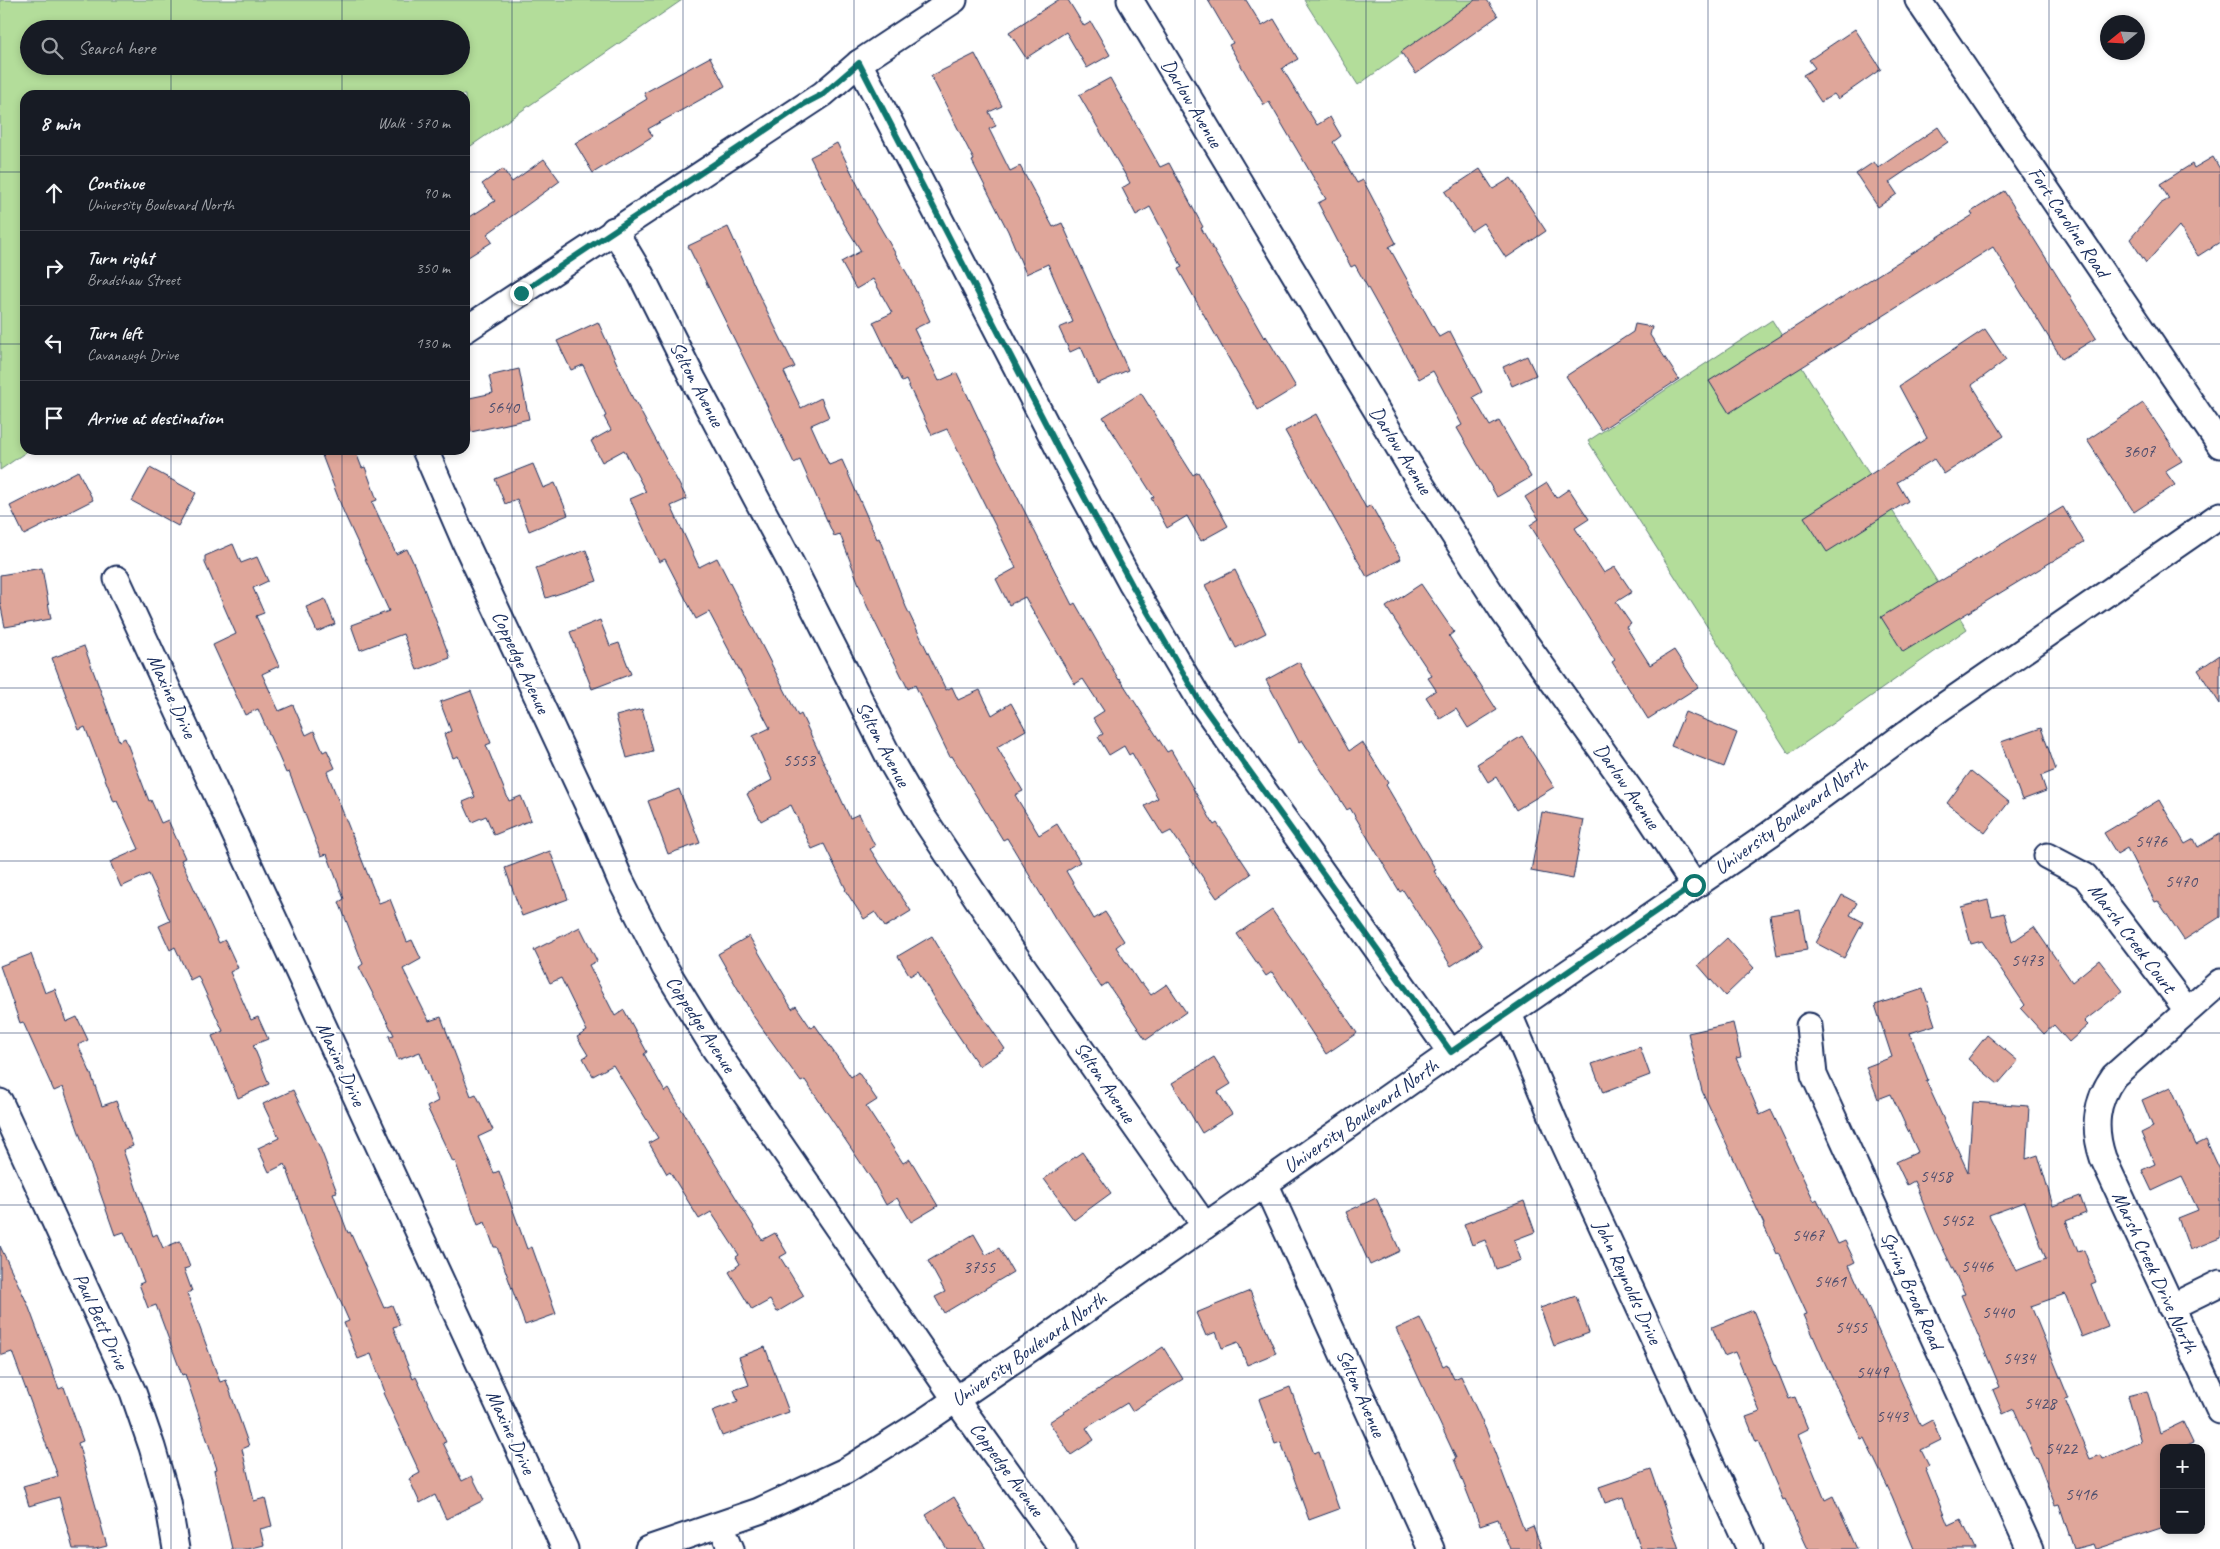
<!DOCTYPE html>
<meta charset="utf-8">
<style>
body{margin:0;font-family:Caveat,sans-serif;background:#242831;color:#f1f3f6}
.controls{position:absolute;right:15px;bottom:15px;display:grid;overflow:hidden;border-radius:10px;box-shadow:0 2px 8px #0003}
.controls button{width:45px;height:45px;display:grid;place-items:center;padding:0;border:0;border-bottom:1px solid #363941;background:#171b24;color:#f1f3f6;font:25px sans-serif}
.compass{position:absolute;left:2100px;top:15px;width:45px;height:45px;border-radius:50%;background:#171b24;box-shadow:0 2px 8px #0003;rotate:252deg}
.stop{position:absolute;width:15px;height:15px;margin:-11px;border:4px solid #0f766e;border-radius:50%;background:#fff}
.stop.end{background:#0f766e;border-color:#fff;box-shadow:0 1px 5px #0008}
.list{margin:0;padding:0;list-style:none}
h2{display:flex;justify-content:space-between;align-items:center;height:65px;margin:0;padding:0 20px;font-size:21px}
h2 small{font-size:16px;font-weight:400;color:#9ea1a6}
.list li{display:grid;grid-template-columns:32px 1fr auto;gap:15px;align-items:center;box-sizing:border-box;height:75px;padding:0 20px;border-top:1px solid #363941}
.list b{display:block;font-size:19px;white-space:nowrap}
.list p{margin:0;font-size:16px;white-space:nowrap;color:#9ea1a6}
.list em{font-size:16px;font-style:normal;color:#9ea1a6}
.icon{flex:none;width:28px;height:28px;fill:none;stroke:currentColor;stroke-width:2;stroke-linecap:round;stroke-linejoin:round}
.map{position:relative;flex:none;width:2220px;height:1549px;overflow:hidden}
.search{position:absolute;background:#171b24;box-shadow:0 2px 8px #0003;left:20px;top:20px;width:450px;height:55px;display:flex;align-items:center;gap:12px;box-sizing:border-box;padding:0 18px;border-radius:28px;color:#9ea1a6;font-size:19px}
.panel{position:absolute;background:#171b24;box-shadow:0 2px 8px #0003;left:20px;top:90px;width:450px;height:365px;border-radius:15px}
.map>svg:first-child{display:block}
</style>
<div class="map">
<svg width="2220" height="1549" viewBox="0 0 2220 1549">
<rect width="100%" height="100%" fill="#fff"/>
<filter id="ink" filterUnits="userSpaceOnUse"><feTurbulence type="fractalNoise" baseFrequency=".02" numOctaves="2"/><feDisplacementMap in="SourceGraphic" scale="10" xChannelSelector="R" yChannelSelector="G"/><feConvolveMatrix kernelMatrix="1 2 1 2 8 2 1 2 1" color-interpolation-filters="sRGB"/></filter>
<g filter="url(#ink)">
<g fill="#b3dd9a" stroke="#67867c" fill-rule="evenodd">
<path d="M0 0H682L465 150V95H25V450H29L0 470ZM29 29H461V66H29Z"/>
<path d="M1304 0H1478L1358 85Z"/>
<path d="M1772 320 1967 629 1789 754 1588 441Z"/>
</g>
<g fill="#dfa69a" stroke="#1b2f5e" fill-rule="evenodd">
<path d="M1058 0H1068L1084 26 1091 22 1110 55 1087 68 1066 32 1026 58 1009 32Z"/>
<path d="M1208 0H1246L1262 26 1274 19 1298 59 1282 68 1317 125 1330 117 1341 136 1333 142 1357 183 1363 180 1396 243 1389 247 1439 337 1450 331 1482 392 1473 397 1490 426 1499 421 1531 477 1497 497 1457 428 1462 425 1433 371 1419 379 1355 265 1351 267 1318 203 1326 199 1269 102 1264 105 1229 45 1233 43Z"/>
<path d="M1475 0H1487L1498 16 1416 74 1401 52Z"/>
<path d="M1855 29 1881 69 1838 99 1834 94 1821 102 1803 75 1815 68 1809 60Z"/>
<path d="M975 54 1002 106 989 112 996 126 989 129 1010 171 1020 166 1053 227 1062 223 1128 370 1097 384 1081 347 1070 352 1059 328 1073 322 1048 264 1026 274 1008 231 972 161 974 160 931 76Z"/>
<path d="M710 57 725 86 648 129 653 136 593 173 575 143 647 99 644 93Z"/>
<path d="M1110 78 1160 167 1169 163 1203 227 1201 228 1264 338 1266 336 1296 387 1258 410 1178 269 1182 267 1150 207 1136 215 1122 188 1130 183 1079 95Z"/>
<path d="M1938 127 1948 142 1889 182 1897 194 1878 207 1856 174 1874 162 1878 168Z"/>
<path d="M837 143 869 208 909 277 930 321 914 329 939 381 957 373 988 439 1072 605 1075 603 1119 680 1120 679 1167 752 1171 750 1214 825 1217 823 1251 874 1217 898 1171 831 1163 835 1145 806 1158 798 1132 753 1129 755 1124 746 1109 755 1098 737 1103 734 1093 718 1104 711 1083 679 1075 684 1025 597 1009 605 996 579 1016 568 1004 543 947 429 932 435 906 380 902 382 873 322 892 313 873 279 856 289 841 262 861 251 843 222 810 157Z"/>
<path d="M2213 157 2220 169V242L2198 256 2179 226 2146 263 2130 239 2160 204 2169 199 2160 184 2192 164 2194 168Z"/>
<path d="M544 159 560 181 487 234 492 242 465 259V220L495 201 482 184 503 169 512 182Z"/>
<path d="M1480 169 1493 189 1511 178 1546 231 1506 258 1483 223 1471 231 1445 192Z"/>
<path d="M2004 191 2096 338 2062 359 1993 247 1729 413 1709 381 1973 215 1971 212Z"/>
<path d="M728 227 757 291 795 367 784 372 801 408 821 398 829 417 811 425 829 465 842 460 877 539 879 538 906 607 946 690 952 687 958 700 980 690 992 715 1011 703 1026 730 997 747 1023 791 1015 795 1039 835 1057 824 1080 862 1066 871 1094 919 1105 912 1124 941 1116 947 1140 984 1142 983 1151 995 1167 984 1186 1012 1146 1040 1107 983 1101 987 1055 918 1007 838 1003 840 952 756 950 757 915 685 908 689 867 606 840 534 834 536 800 460 794 463 764 399 688 246Z"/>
<path d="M598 322 634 401H635L687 499 671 506 699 567 717 558 798 716 801 714 850 818 859 814 875 846 870 849 911 911 885 927 875 912 864 919 845 890 846 889 824 844 812 849 791 805 761 821 747 794 772 780 753 736 770 728 709 612 696 619 665 559 659 562 630 499 646 492 624 450 602 462 591 441 611 430 604 417 606 416 583 365 571 370 557 341Z"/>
<path d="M1635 324 1652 327 1650 335 1679 379 1601 430 1566 376 1633 332Z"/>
<path d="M1985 329 2006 360 1972 385 2004 436 1944 474 1934 459 1897 482 1908 501 1827 552 1804 517 1927 438 1899 386Z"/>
<path d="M1527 356 1536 375 1512 386 1503 367Z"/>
<path d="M519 369 529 419 471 432 465 399 493 393 489 376Z"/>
<path d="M1141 393 1193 475 1198 472 1228 526 1201 541 1187 516 1167 528 1151 498 1154 497 1103 417Z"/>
<path d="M2143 403 2182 461 2165 471 2175 485 2134 512 2087 440Z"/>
<path d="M1316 414 1366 508 1371 505 1401 559 1367 577 1285 431Z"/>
<path d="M320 450H355L362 468 365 467 377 500 372 502 396 554 407 549 418 573 450 658 417 670 403 634 360 650 351 625 389 611 344 513Z"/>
<path d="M533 464 543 488 555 483 568 515 529 531 517 499 505 504 495 479Z"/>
<path d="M150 468 196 493 178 526 132 501Z"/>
<path d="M78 471 93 500 24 535 10 506Z"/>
<path d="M1547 483 1556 498 1569 489 1589 519 1575 528 1604 573 1615 567 1632 592 1616 602 1631 624 1626 627 1650 665 1674 650 1698 687 1648 719 1612 662 1615 660 1530 525 1539 519 1525 497Z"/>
<path d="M2063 507 2084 542 1903 652 1881 617Z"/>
<path d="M233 544 241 563 257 557 268 581 253 588 264 613 256 616 279 666 262 674 279 711 293 705 306 735 314 731 323 752 327 750 335 768 327 772 379 903 390 899 407 942 412 940 421 959 403 969 429 1021 441 1017 471 1096 476 1094 493 1130 478 1137 494 1173 499 1171 527 1249 532 1247 556 1314 525 1325 497 1247H494L485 1222 478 1225 455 1161 453 1162 427 1107 438 1101 420 1052 398 1060 389 1036 394 1035 359 967 363 964 339 902 344 899 327 854 321 856 289 772 286 773 258 709 245 715 213 645 236 634 205 563V556Z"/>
<path d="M586 550 597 581 546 598 536 568Z"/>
<path d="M42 568 51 619 5 627 0 602V575Z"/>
<path d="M1235 570 1266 633 1236 648 1205 585Z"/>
<path d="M1421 584 1454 632 1449 636 1497 710 1468 728 1456 709 1440 719 1426 697 1436 690 1428 678 1432 676 1386 607Z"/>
<path d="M325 599 335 624 317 632 306 607Z"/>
<path d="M600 620 610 646 619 643 631 674 592 689 570 632Z"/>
<path d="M84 646 119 741 125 738 149 801 151 800 161 823 168 820 185 858 181 860 219 943 225 940 238 968 230 972 251 1020 258 1017 268 1039 253 1045 269 1084 238 1098 212 1036 223 1031 198 976 190 980 175 947 170 950 159 926 170 921 149 874 121 887 110 862 139 849 117 801 114 802 85 727 79 730 52 658Z"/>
<path d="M2220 655V704L2198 670Z"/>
<path d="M1299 662 1349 751 1362 742 1388 783 1386 785 1436 870 1434 871 1482 946 1451 966 1403 890 1400 892 1350 808 1347 810 1302 740 1299 742 1266 680Z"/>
<path d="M471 691 491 743 486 745 509 801 521 796 531 820 494 835 486 816 472 822 463 802 475 797 458 756 453 758 444 734 451 731 440 702Z"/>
<path d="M642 709 653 751 627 758 616 716Z"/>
<path d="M1685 712 1737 733 1724 767 1671 746Z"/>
<path d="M2041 728 2056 770 2041 776 2046 791 2022 800 2001 742Z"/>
<path d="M1522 736 1554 787 1516 810 1496 777 1488 782 1477 764Z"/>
<path d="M1971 771 2009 802 1985 833 1947 803Z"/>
<path d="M679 789 700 843 668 854 648 801Z"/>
<path d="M2159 800 2185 844 2194 839 2198 847 2220 834V917L2184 940 2158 901 2155 902 2127 848 2117 854 2104 833Z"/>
<path d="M1542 812 1584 820 1573 879 1531 871Z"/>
<path d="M550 851 568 899 522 916 505 868Z"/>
<path d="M1842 895 1857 903 1850 915 1863 922 1844 958 1816 943Z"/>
<path d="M1988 900 1992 916 2004 913 2012 942 2034 927 2072 982 2099 960 2123 991 2084 1021 2088 1025 2069 1042 2054 1025 2044 1034 2021 1009 2025 1005 1982 941 1971 944 1961 907Z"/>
<path d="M1272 910 1357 1033 1326 1054 1272 972 1266 976 1237 934Z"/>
<path d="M1800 910 1807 950 1777 955 1770 915Z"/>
<path d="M580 927 597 961 589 965 615 1016 624 1010 647 1052 644 1054 665 1092 669 1089 762 1240 775 1233 787 1253 780 1257 804 1296 777 1312 770 1300 752 1310 729 1272 740 1264 736 1257 739 1255 711 1212 699 1219 670 1172 667 1174 649 1143 658 1138 613 1065 593 1076 583 1058 588 1055 577 1037 587 1031 561 978 550 983 534 950Z"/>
<path d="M749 936 792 1009 796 1006 811 1028 815 1025 851 1077 858 1072 877 1100 866 1107 903 1163 910 1159 938 1206 911 1222 897 1198 886 1205 873 1181 805 1080 801 1082 754 1017 718 954Z"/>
<path d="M932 936 964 989 1005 1049 979 1066 939 1007 918 971 910 976 898 956Z"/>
<path d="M1727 938 1754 968 1725 996 1698 965Z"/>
<path d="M31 954 45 993 55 989 66 1022 77 1017 88 1040 78 1045 91 1074 102 1106 116 1101 133 1146 123 1150 153 1236 157 1234 163 1248 180 1241 190 1267 184 1269 192 1291 187 1293 220 1382 226 1380 249 1446 242 1449 254 1501 265 1498 272 1526 260 1529 264 1545 248 1549H232L214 1470 217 1469 185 1374 182 1375 156 1305 148 1308 139 1284 144 1282 124 1232 115 1235 63 1087 54 1091 23 1022 20 1023 0 966Z"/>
<path d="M1923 989 1935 1025 1910 1033 1928 1080 1926 1081 1968 1172 1973 1102 2029 1106 2026 1159 2038 1155 2053 1206 2080 1196 2086 1213 2066 1221 2078 1252 2084 1250 2096 1282 2091 1284 2108 1327 2082 1337 2065 1294 2031 1306 2069 1399 2065 1400 2090 1459 2101 1455 2103 1459 2141 1442 2128 1396 2147 1391 2160 1433 2183 1422 2193 1443 2182 1448H2164V1527L2097 1549H2095L2093 1544 2074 1549 2059 1504 2055 1505 2037 1458 2036 1459 2014 1409 2003 1414 1993 1390 2000 1387 1961 1295 1965 1294 1935 1232 1914 1181 1907 1185 1896 1162 1918 1152 1891 1094 1878 1099 1866 1067 1892 1057 1875 1005ZM2025 1202 2046 1259 2016 1271 1989 1215Z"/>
<path d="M1733 1023 1741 1057 1736 1058 1760 1115 1771 1110 1814 1201 1817 1199 1838 1244 1845 1241 1855 1262 1849 1265 1921 1426 1932 1420 1941 1440 1921 1450 1929 1466 1925 1468 1948 1525 1961 1519 1975 1549H1914L1892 1496 1864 1438 1861 1439 1824 1361 1804 1315 1807 1314 1779 1253 1777 1254 1763 1224H1764L1702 1091 1688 1033Z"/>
<path d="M1987 1035 2018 1061 1998 1084 1968 1059Z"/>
<path d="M1640 1047 1650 1075 1603 1093 1592 1064Z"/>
<path d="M1214 1057 1231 1084 1218 1092 1232 1114 1202 1133 1172 1083Z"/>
<path d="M2171 1087 2196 1145 2206 1140 2220 1170V1238L2190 1250 2178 1218 2198 1210 2182 1177 2152 1191 2142 1170 2155 1164 2141 1133 2153 1127 2142 1100Z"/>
<path d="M293 1090 321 1150 337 1192 333 1193 348 1233 350 1232 384 1308 392 1305 400 1325 393 1327 413 1379 416 1377 446 1442 443 1443 462 1481 472 1476 484 1500 446 1519 435 1495 420 1503 409 1479 420 1473 383 1393 385 1392 371 1354 358 1359 344 1323 349 1321 309 1230 285 1164 269 1172 258 1148 279 1138 263 1104Z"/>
<path d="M1082 1152 1111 1193 1074 1220 1044 1179Z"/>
<path d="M1376 1198 1400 1251 1370 1265 1346 1212Z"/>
<path d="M1524 1201 1535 1232 1514 1240 1521 1260 1496 1269 1485 1240 1472 1245 1464 1224Z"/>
<path d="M974 1234 986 1255 999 1248 1013 1272 944 1313 935 1297 945 1292 928 1261Z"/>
<path d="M0 1246 28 1305 59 1389 64 1387 83 1441 78 1443 107 1546 95 1549H73L59 1497 29 1506 23 1486 58 1476 12 1352 0 1356Z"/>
<path d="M1250 1291 1276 1353 1247 1365 1238 1342 1222 1348 1216 1332 1206 1336 1196 1313Z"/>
<path d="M1576 1296 1589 1333 1554 1346 1540 1308Z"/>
<path d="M1753 1310 1789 1399 1795 1397 1808 1429 1798 1434 1825 1500 1833 1496 1857 1549H1808L1785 1499 1783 1500 1758 1441 1756 1442 1746 1417 1760 1412 1735 1352 1724 1356 1712 1327Z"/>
<path d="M1420 1318 1443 1366 1447 1364 1454 1379 1461 1376 1487 1432 1524 1530 1533 1526 1542 1549H1510L1498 1519 1480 1525 1454 1459 1456 1458 1396 1329Z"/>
<path d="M765 1347 789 1412 722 1436 712 1411 738 1401 734 1390 749 1385 739 1357Z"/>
<path d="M1163 1347 1183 1379 1132 1411 1127 1403 1086 1428 1094 1440 1071 1455 1049 1422Z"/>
<path d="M1290 1387 1314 1454 1319 1452 1339 1509 1309 1520 1281 1442 1275 1444 1259 1399Z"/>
<path d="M1651 1469 1679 1549H1641L1623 1497 1605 1503 1599 1487Z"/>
<path d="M954 1497 986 1549H947L926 1515Z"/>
</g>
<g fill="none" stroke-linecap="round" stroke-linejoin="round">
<defs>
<g id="minor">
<path d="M1130 0 1419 481 1502 610 1648 815 1694 885"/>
<path d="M1918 0 2220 445"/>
<path d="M859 63 1067 465 1132 585 1201 702 1451 1053"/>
<path d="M614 230 641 275 693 379 796 573 893 765 923 817 1012 951 1205 1226"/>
<path d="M465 330 823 94 859 63 954 0"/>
<path d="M425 450 465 542 598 827 620 879 665 968 714 1048 956 1400 1063 1549"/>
<path d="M117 579 565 1549"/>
<path d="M2047 856 2085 876 2187 1010"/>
<path d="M2220 982 2114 1076C2095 1102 2093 1128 2103 1158L2220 1411"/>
<path d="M1509 1014 1557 1128 1750 1549"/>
<path d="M1809 1026 1814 1075 2030 1549"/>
<path d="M0 1102 133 1392 152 1447 168 1502 176 1549"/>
<path d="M1265 1183 1431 1549"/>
<path d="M2171 1307 2220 1283"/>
<path d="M721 1525 731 1549"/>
<path d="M648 1549 759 1511 845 1471 926 1420 1040 1342 1451 1053 1770 834 1938 710 2220 515"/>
</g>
</defs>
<use href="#minor" stroke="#1b2f5e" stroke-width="29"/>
<use href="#minor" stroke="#fff" stroke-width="25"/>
</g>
</g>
<g fill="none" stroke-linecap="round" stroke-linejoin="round" filter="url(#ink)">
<path stroke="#0f766e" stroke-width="6" d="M521 293C615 229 710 168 804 104L823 94 859 63 1067 465 1132 585 1200 702 1451 1052 1694 885"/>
</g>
<path fill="none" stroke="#1b2f5e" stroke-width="1" stroke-opacity="0.55" d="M171 0V29M342 0V29M512 0V1549M683 0V1549M854 0V1549M1025 0V1549M1195 0V1549M1366 0V1549M1537 0V1549M1708 0V1549M1878 0V1549M2049 0V1549M171 66V95M342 66V95M0 172H25M465 172H2220M0 344H25M465 344H2220M171 450V1549M342 450V1549M0 516H2220M0 688H2220M0 861H2220M0 1033H2220M0 1205H2220M0 1377H2220"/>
<g text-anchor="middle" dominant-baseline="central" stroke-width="4" stroke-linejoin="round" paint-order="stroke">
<g font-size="18" fill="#4c4d6d">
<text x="503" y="407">5640</text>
<text x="2139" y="451">3607</text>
<text x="799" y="760">5553</text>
<text x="2151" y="841">5476</text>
<text x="2181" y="881">5470</text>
<text x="2027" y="960">5473</text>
<text x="1936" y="1176">5458</text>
<text x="1957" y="1220">5452</text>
<text x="1808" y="1235">5467</text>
<text x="1977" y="1266">5446</text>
<text x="979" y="1267">3755</text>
<text x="1830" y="1281">5461</text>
<text x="1998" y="1312">5440</text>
<text x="1851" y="1327">5455</text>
<text x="2019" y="1358">5434</text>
<text x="1872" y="1372">5449</text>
<text x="2040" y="1403">5428</text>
<text x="1892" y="1416">5443</text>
<text x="2061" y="1448">5422</text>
<text x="2081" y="1494">5416</text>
</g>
<g font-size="20" fill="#1b2f5e" stroke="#fff">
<text transform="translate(1192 103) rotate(59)">Darlow Avenue</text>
<text transform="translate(2069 222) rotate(56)">Fort Caroline Road</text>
<text transform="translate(697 384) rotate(62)">Selton Avenue</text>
<text transform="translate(1401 450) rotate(58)">Darlow Avenue</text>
<text transform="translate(521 662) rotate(65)">Coppedge Avenue</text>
<text transform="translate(172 696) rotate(65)">Maxine Drive</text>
<text transform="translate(883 744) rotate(62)">Selton Avenue</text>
<text transform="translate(1627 786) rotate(55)">Darlow Avenue</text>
<text transform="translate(1791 816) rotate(-36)">University Boulevard North</text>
<text transform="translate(2132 938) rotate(53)">Marsh Creek Court</text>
<text transform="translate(701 1024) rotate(57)">Coppedge Avenue</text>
<text transform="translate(341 1064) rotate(65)">Maxine Drive</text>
<text transform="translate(1105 1082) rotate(56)">Selton Avenue</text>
<text transform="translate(1361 1116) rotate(-35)">University Boulevard North</text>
<text transform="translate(2155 1272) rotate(65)">Marsh Creek Drive North</text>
<text transform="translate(1628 1282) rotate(65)">John Reynolds Drive</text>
<text transform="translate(1912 1290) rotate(66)">Spring Brook Road</text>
<text transform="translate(101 1321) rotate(65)">Paul Bett Drive</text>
<text transform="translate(1029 1349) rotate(-35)">University Boulevard North</text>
<text transform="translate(1361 1393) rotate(66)">Selton Avenue</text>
<text transform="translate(511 1432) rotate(65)">Maxine Drive</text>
<text transform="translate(1007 1469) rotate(54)">Coppedge Avenue</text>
</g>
</g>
</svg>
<div class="controls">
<button>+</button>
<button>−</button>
</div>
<svg class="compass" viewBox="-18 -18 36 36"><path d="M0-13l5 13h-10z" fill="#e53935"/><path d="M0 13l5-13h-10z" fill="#9ea1a6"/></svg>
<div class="stop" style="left:1694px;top:885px"></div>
<div class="stop end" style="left:521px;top:293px"></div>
<div class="search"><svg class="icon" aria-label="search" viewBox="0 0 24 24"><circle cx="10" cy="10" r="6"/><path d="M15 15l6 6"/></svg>Search here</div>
<section class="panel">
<h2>8 min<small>Walk · 570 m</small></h2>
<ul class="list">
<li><svg class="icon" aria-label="ahead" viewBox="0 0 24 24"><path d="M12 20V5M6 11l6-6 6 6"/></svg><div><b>Continue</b><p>University Boulevard North</p></div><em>90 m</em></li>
<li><svg class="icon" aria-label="right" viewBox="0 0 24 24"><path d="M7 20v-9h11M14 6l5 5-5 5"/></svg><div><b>Turn right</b><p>Bradshaw Street</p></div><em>350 m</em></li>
<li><svg class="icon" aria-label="left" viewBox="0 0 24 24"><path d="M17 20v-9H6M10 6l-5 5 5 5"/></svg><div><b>Turn left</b><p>Cavanaugh Drive</p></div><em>130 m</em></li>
<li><svg class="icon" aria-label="arrive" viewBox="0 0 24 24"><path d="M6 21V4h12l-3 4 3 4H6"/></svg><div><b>Arrive at destination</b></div></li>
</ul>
</section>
</div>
